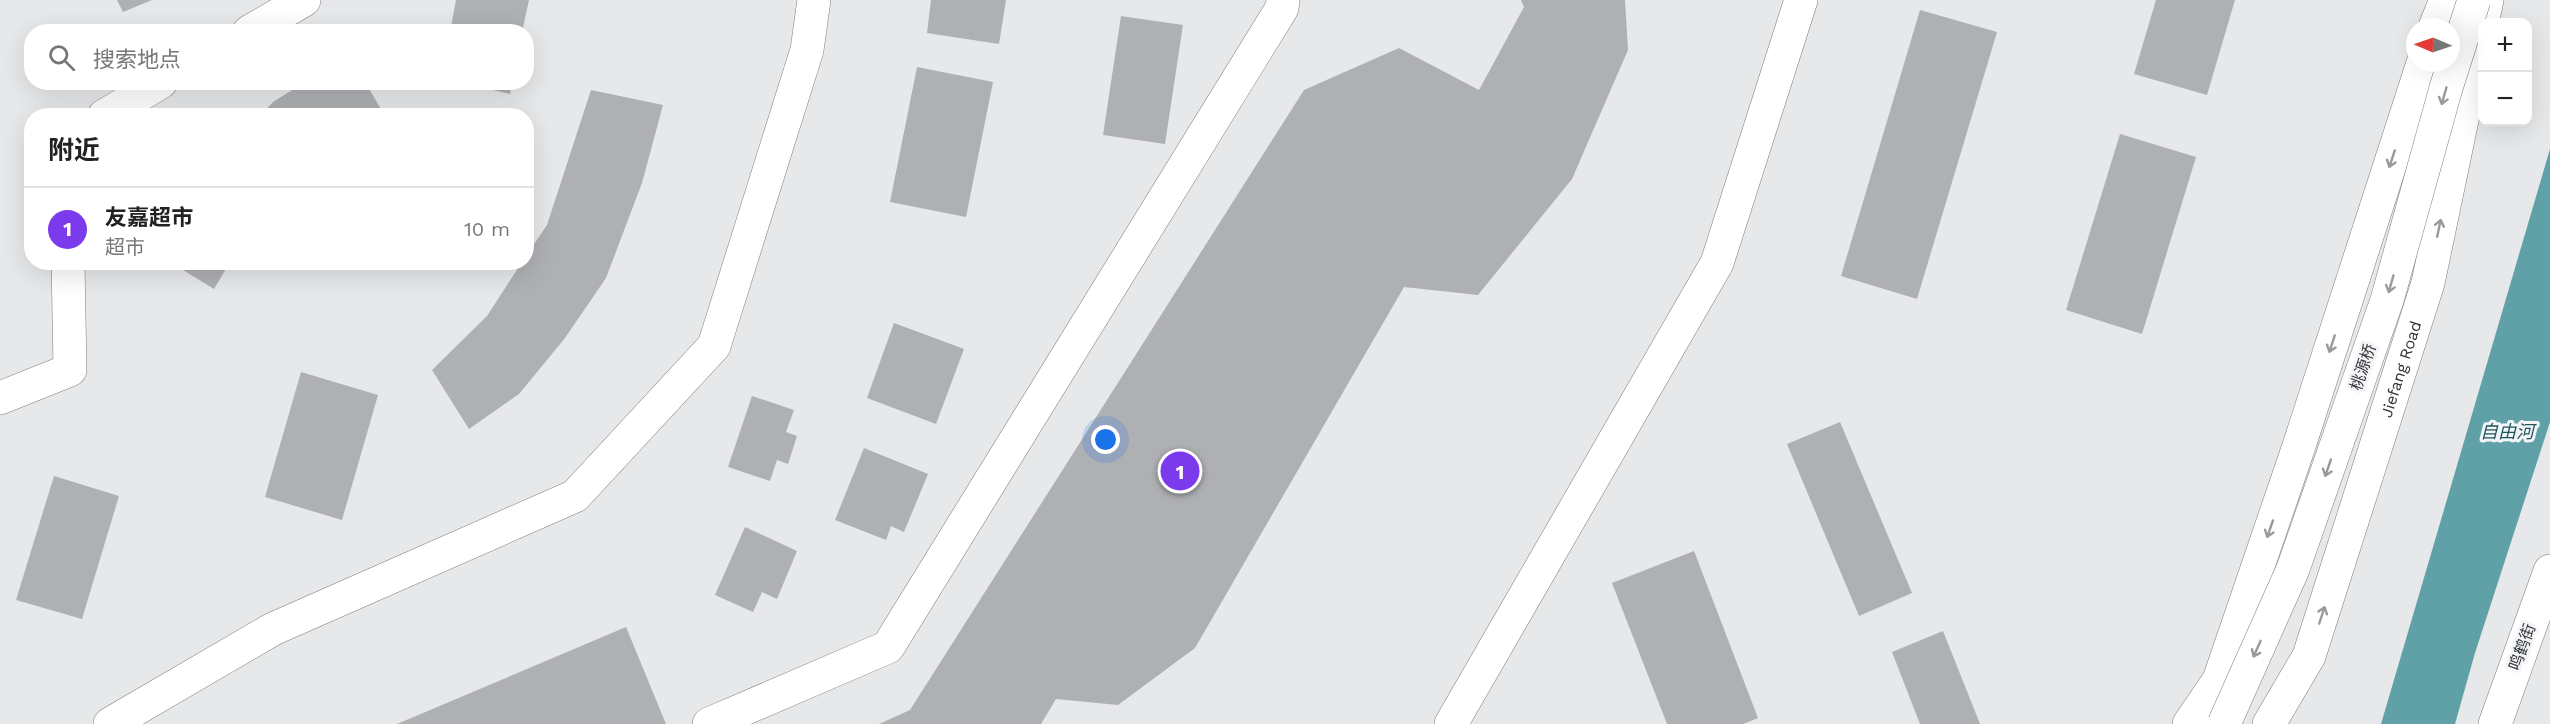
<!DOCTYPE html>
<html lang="zh">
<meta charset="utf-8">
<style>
body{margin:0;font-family:"Work Sans","Noto Sans SC",sans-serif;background:#f6f6f6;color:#222}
.controls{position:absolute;right:18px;top:18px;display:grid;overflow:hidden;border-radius:12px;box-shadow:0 6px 24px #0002}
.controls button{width:54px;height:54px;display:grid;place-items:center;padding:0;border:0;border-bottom:2px solid #e0e0e0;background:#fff;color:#222;font:30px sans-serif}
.compass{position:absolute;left:2406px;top:18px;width:54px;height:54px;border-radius:50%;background:#fff;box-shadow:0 6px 24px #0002;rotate:272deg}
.you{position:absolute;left:1106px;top:440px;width:21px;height:21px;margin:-15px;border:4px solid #fff;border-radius:50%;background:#1a73e8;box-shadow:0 0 0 9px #1a73e833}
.badge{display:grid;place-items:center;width:39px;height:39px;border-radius:50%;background:#7c3aed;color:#fff;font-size:20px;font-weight:700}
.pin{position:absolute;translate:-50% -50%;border:3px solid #fff;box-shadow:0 2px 6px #0006}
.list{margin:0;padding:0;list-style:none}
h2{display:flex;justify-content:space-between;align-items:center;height:78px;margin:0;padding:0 24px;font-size:26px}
h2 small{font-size:20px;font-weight:400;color:#767676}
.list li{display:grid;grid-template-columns:39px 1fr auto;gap:18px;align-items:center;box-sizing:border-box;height:84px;padding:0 24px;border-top:2px solid #e0e0e0}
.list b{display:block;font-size:22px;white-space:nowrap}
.list p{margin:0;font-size:20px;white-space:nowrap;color:#767676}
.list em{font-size:20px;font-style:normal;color:#767676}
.icon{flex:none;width:33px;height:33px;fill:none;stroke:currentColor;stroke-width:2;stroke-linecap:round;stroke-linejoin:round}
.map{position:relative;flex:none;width:2550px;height:724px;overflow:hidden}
.search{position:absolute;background:#fff;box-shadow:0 6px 24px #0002;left:24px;top:24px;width:510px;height:66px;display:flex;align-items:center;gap:15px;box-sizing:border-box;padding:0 21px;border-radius:24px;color:#767676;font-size:22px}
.panel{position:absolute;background:#fff;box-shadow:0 6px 24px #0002;left:24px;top:108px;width:510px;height:162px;border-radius:24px}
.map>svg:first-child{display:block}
</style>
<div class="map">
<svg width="2550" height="724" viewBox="0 0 2550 724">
<rect width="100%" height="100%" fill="#e6e8ea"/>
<path fill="#60a1a7" d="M2550 149V422L2475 653 2455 724H2381Z"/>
<g fill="#afb0b3">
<path d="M117 0H152L123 12Z"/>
<path d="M456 0H529L522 32H450Z"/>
<path d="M931 0H1006L999 44 927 33Z"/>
<path d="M1521 0H1625L1628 50 1572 179 1478 295 1404 287 1195 648 1118 705 1056 699 1041 724H879L910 710 1304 90 1399 48 1479 90 1524 7Z"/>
<path d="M2156 0H2235L2207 95 2134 74Z"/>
<path d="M1920 10 1997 32 1917 299 1841 276Z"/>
<path d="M1121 16 1183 25 1165 144 1103 135Z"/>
<path d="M917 67 993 82 966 217 890 202Z"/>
<path d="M305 82H365L385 116H260L273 102Z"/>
<path d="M459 82H512L510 94Z"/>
<path d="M591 90 663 105 642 183 606 278 565 338 519 394 469 429 432 370 487 316 522 262H526V256L547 225Z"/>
<path d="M2120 134 2196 157 2142 334 2066 310Z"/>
<path d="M170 262H230L214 289Z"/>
<path d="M894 323 964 349 936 424 867 398Z"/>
<path d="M301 372 378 395 342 520 265 497Z"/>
<path d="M752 396 794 410 786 432 797 436 788 464 777 460 770 481 728 467Z"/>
<path d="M1840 422 1912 593 1859 616 1787 444Z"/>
<path d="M864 448 928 474 904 532 891 526 886 540 835 520Z"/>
<path d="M54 476 119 496 82 619 16 600Z"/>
<path d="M745 527 797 551 777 599 762 592 753 612 715 595Z"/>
<path d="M1694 551 1758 718 1743 724H1667L1612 583Z"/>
<path d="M626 627 666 724H397Z"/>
<path d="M1943 631 1980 724H1920L1892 652Z"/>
</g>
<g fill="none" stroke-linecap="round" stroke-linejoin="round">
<defs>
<g id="minor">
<path d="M249 32 304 0"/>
<path d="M104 116 161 82"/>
<path d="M0 398 70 370 68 262"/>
<path d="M110 724 273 629 575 496 714 346 807 50 814 0"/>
<path d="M709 724 888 647 1282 8 1283 0"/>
<path d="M1451 724 1717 263 1801 0"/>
<path d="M2495 724 2550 571"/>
</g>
<g id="major">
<path d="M2435 27 2446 0"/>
<path d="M2189 724 2219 680 2299 446 2423 63"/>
<path id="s1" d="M2269 724 2309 656 2428 283 2487 0"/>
</g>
</defs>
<use href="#minor" stroke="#7b7d7f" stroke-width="34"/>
<use href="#major" stroke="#7b7d7f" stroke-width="34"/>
<use href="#minor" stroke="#fff" stroke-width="33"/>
<use href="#major" stroke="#fff" stroke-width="33"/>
<defs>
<path id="major-bridge" d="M2224 724 2293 569 2387 300 2446 88 2474 0"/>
</defs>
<use href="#major-bridge" stroke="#7b7d7f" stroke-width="34" stroke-linecap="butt"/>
<use href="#major-bridge" stroke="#fff" stroke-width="33"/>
</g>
<defs><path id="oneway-shaft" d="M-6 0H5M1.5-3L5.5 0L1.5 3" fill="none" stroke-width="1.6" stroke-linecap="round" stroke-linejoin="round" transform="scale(1.5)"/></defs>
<g stroke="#999a9a">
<use href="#oneway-shaft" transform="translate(2444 96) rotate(106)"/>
<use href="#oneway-shaft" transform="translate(2392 159) rotate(108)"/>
<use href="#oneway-shaft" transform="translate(2439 228) rotate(-78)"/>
<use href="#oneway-shaft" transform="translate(2391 284) rotate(106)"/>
<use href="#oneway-shaft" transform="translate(2332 344) rotate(108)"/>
<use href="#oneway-shaft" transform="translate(2328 468) rotate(109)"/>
<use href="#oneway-shaft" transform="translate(2270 529) rotate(109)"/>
<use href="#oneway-shaft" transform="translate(2322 615) rotate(-72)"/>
<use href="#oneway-shaft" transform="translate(2257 649) rotate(114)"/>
</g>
<g text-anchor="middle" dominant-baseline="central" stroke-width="6" stroke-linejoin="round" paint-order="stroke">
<g font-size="16" fill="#333435" stroke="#f3f5f8">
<text transform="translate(2363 367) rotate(-71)">桃源桥</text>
<text stroke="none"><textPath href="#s1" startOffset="380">Jiefang Road</textPath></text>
<text transform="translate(2522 647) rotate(-70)">鸣鹤街</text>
</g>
<g font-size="18" font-style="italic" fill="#1d555b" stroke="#f3f5f8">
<text x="2507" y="431">自由河</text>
</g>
</g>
</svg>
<div class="controls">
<button>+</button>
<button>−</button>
</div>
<svg class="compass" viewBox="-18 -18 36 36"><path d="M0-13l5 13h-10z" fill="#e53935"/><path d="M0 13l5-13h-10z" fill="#767676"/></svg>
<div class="you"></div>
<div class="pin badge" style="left:1180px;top:471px">1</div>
<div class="search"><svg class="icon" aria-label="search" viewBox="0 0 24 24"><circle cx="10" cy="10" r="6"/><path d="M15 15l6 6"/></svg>搜索地点</div>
<section class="panel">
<h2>附近<small></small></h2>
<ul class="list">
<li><span class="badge">1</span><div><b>友嘉超市</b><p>超市</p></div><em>10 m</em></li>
</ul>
</section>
</div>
